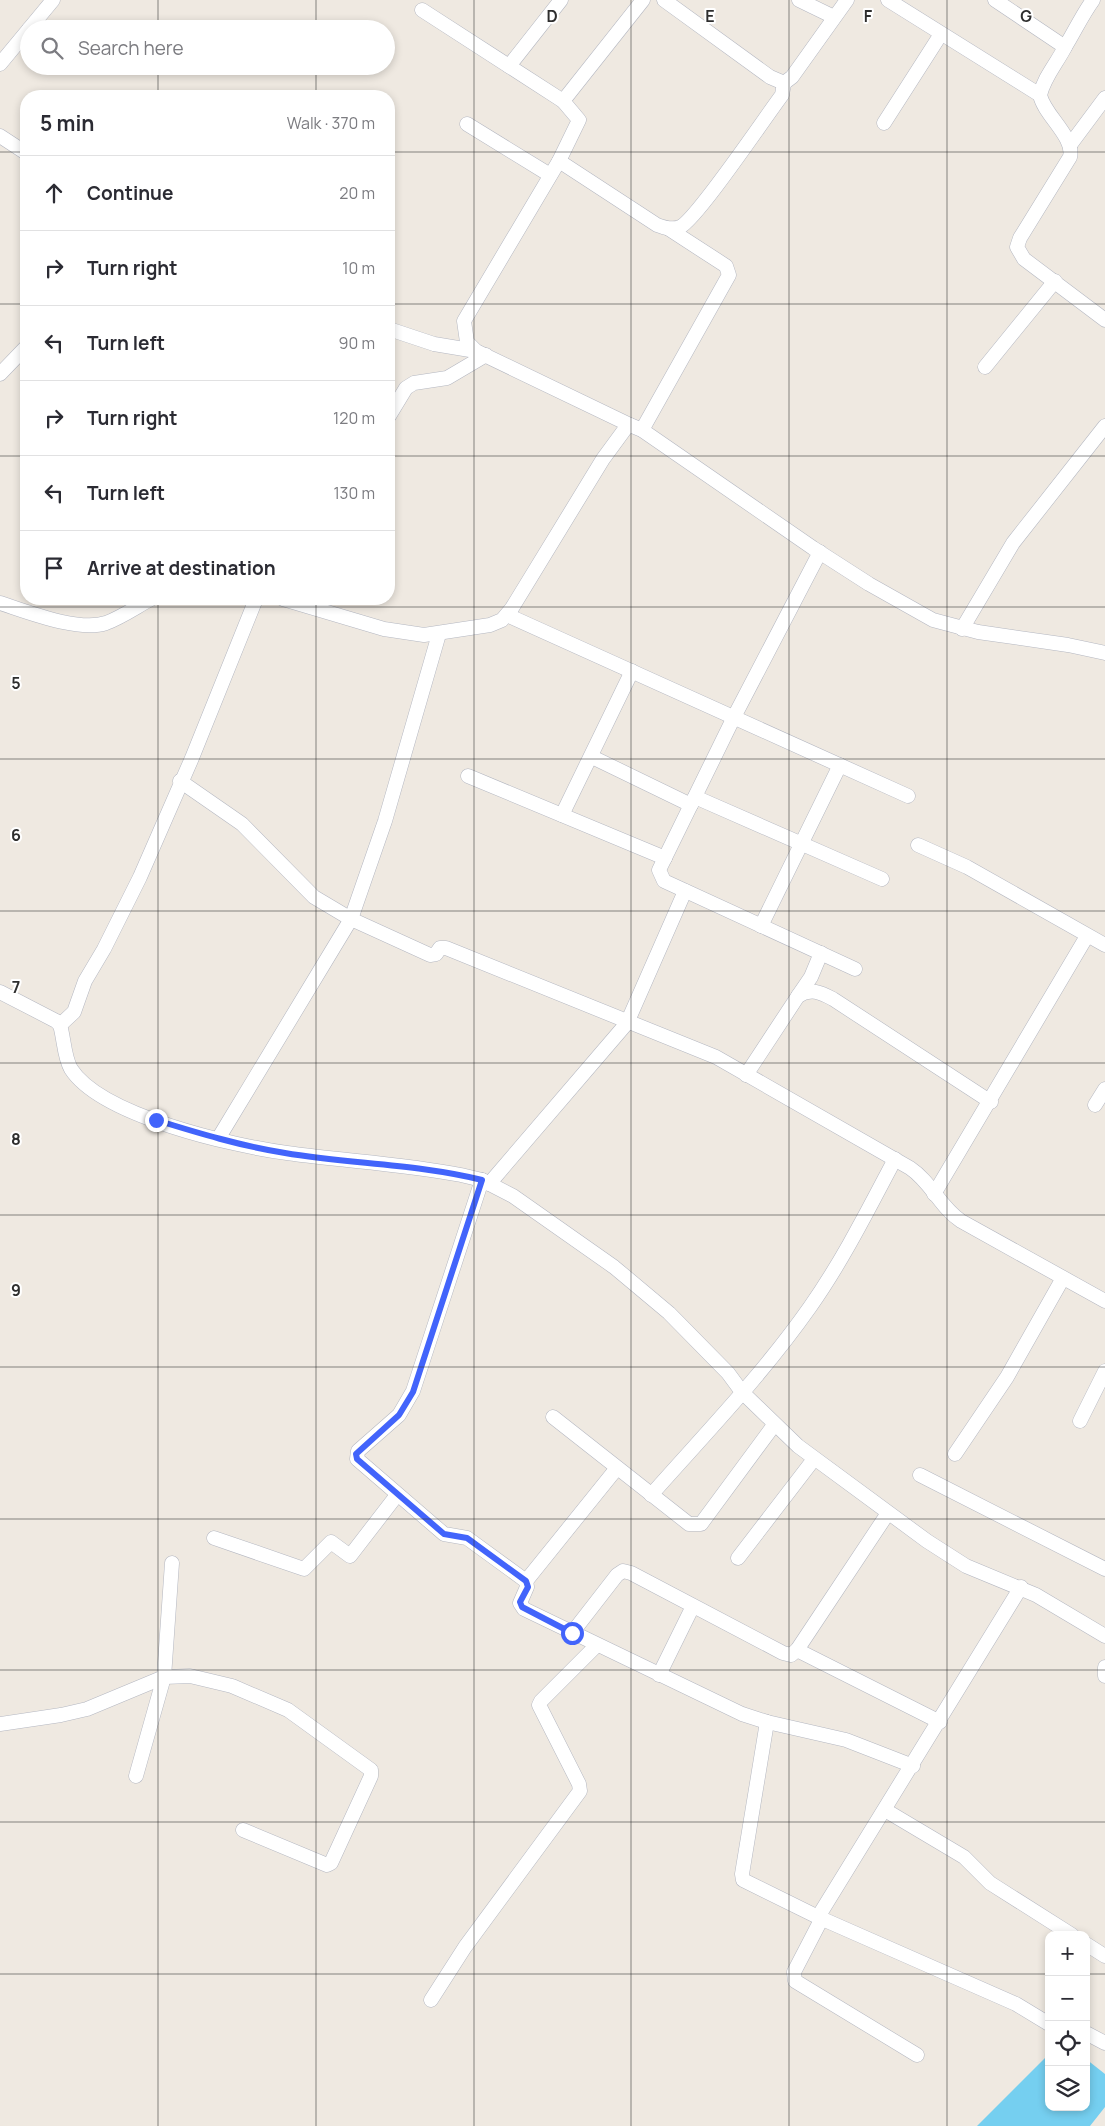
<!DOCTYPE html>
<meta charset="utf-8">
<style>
body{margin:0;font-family:Manrope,sans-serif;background:#f7f7f7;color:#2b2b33}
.controls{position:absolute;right:15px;bottom:15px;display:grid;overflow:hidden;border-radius:10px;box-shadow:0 2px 8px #0003}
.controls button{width:45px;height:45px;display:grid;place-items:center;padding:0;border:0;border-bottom:1px solid #e1e1e2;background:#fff;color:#2b2b33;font:25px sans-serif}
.stop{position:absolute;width:15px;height:15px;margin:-11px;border:4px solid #4264fb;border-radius:50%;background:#fff}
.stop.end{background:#4264fb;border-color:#fff;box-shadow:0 1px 5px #0008}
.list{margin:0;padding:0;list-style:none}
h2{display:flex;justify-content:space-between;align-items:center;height:65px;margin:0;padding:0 20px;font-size:21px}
h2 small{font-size:16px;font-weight:400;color:#7c7c81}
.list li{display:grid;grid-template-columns:32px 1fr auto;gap:15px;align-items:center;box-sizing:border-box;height:75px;padding:0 20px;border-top:1px solid #e1e1e2}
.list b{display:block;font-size:19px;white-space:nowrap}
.list em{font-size:16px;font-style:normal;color:#7c7c81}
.icon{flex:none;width:28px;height:28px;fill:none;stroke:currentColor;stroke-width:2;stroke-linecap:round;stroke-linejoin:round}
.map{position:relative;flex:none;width:1105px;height:2126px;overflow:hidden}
.search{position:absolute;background:#fff;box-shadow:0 2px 8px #0003;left:20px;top:20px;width:375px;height:55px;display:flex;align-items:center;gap:12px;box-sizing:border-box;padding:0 18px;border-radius:28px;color:#7c7c81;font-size:19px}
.panel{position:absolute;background:#fff;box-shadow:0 2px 8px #0003;left:20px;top:90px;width:375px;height:515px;border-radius:20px}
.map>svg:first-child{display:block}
</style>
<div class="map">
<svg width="1105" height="2126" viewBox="0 0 1105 2126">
<rect width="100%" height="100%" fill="#efe9e1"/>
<path fill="#75cff0" d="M1049 2054V2107H1086V2059L1105 2074V2107L1090 2126H977Z"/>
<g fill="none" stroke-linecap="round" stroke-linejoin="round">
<defs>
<g id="minor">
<path d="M664 0 770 77 784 83 792 77 847 0"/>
<path d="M799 0 834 17"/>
<path d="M888 0 1040 95"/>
<path d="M995 0 1065 47"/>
<path d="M1093 0C1082 15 1075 31 1065 47 1057 63 1044 77 1040 95 1044 115 1075 137 1070 157L1020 238 1017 247 1024 259 1105 320"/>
<path d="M422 10 563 101 579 120 559 161 464 321 467 342 476 351 630 425"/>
<path d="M29 29 53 0"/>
<path d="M0 64 29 29"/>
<path d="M509 66 561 0"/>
<path d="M563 101 643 0"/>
<path d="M884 123 941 34"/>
<path d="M467 124 550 175"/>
<path d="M0 136 26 153"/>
<path d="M1070 145 1105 98"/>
<path d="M559 161 657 225C665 228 672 230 680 227 697 219 766 116 782 95L784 83"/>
<path d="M389 329 434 344 476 351"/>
<path d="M985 367 1055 281"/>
<path d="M0 374 26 347"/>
<path d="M389 416 406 388 414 383 447 378 486 355"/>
<path d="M642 430 729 275 726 266 669 229"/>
<path d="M820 552 734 717 659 870 664 881 855 969"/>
<path d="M283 599 384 629 424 635 490 625 502 620 512 608 603 459 625 429 630 425 642 430 813 548 869 584 933 620 978 632 1068 645 1105 653"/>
<path d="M0 603C28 612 78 632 106 623 122 617 136 607 151 599"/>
<path d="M507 615 908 796"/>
<path d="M962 629 1013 543 1105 426"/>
<path d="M592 757 691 805"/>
<path d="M468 776 665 858"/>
<path d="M180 781 242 824 314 897 351 919 430 955 436 954 440 948H446L716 1057 910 1168C931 1182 940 1207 961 1221L1105 1301"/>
<path d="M695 797 882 879"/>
<path d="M562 815 632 671"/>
<path d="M918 845 967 867 1105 945"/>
<path d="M761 926 840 765"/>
<path d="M0 992 56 1021 60 1025C64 1038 64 1057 71 1069 101 1116 234 1146 287 1153 345 1161 404 1164 461 1175L482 1180 513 1196 614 1267 669 1313 728 1373 742 1392 798 1446 927 1541 966 1566 1036 1595 1105 1636"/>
<path d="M798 996 811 977 821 953"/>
<path d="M60 1025 74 1012 85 981 104 949 140 877 192 758 256 599"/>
<path d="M746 1075 798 996C811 988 820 992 833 999L991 1102"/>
<path d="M1095 1105 1105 1089"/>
<path d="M218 1139 351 919 385 821 439 634"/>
<path d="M482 1180 413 1391 399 1415 358 1451 357 1459 444 1534 467 1538 526 1581 527 1587 520 1603 524 1609 742 1714 767 1722 846 1740 913 1766"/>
<path d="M489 1184 627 1023 685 891"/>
<path d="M934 1194 1087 936"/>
<path d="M553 1417 689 1524H701L774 1425"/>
<path d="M1080 1421 1105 1371"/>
<path d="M955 1454 1007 1377 1063 1278"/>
<path d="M920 1475 1105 1569"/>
<path d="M651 1495C705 1434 763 1374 810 1307 843 1260 868 1210 895 1159"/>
<path d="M214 1538 304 1569 331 1542 350 1556 397 1495"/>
<path d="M738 1558 814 1459"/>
<path d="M526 1581 617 1468"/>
<path d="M572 1633 617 1575 623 1571 631 1573 783 1653 791 1655 797 1650 888 1513"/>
<path d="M797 1650 940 1722"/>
<path d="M1105 1667V1676"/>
<path d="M659 1675 693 1606"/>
<path d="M767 1722 742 1874 743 1880 818 1917 1016 2004 1049 2024"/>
<path d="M0 1724 61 1715 87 1709 164 1677 190 1676 232 1686 288 1710 371 1770V1776L331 1863 327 1865 243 1830"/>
<path d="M136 1776 164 1677 172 1563"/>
<path d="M885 1810 964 1857 990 1883 1072 1935"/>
<path d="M818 1917 1021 1587"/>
<path d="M822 1918 794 1972 795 1981 917 2055"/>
<path d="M1086 1944 1105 1956"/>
<path d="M431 2000 465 1947 580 1791 579 1784 539 1705 541 1701 597 1645"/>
<path d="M1086 2033 1105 2043"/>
</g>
</defs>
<use href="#minor" stroke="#b4b7c1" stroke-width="15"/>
<use href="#minor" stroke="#fff" stroke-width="14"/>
</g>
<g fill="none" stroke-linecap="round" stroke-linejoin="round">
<path stroke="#4264fb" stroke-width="6" d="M156 1120C198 1133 241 1146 285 1153 351 1164 417 1164 482 1180L413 1392 399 1415 356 1454 357 1459 444 1534 467 1538 526 1581 528 1587 520 1602 522 1607 572 1633"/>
</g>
<path fill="none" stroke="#2e2e2e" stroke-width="1" stroke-opacity="0.55" d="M158 0V29M316 0V29M474 0V2126M631 0V2126M789 0V2126M947 0V2126M158 66V96M316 66V96M0 152H26M389 152H1105M0 304H26M389 304H1105M0 456H26M389 456H1105M158 599V2126M316 599V2126M0 607H1105M0 759H1105M0 911H1105M0 1063H1105M0 1215H1105M0 1367H1105M0 1519H1105M0 1670H1105M0 1822H1105M0 1974H1049M1086 1974H1105"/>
<g font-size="16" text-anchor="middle" font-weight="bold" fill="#2e2e2e" stroke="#fff" stroke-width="4" stroke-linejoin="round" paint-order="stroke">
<text x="552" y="22">D</text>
<text x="710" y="22">E</text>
<text x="868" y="22">F</text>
<text x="1026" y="22">G</text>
<text x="16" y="689">5</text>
<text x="16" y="841">6</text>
<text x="16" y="993">7</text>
<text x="16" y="1145">8</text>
<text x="16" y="1296">9</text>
</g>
</svg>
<div class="controls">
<button>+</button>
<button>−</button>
<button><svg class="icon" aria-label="locate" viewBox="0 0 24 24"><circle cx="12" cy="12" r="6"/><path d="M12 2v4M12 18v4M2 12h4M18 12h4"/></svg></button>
<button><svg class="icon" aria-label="layers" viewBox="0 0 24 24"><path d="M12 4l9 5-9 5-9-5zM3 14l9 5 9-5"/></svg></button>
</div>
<div class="stop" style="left:572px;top:1633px"></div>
<div class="stop end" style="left:156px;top:1120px"></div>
<div class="search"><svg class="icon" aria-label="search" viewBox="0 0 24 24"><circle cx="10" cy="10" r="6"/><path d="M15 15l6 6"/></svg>Search here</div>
<section class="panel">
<h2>5 min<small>Walk · 370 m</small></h2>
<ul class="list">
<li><svg class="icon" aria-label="ahead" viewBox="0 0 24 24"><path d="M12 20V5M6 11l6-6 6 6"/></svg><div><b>Continue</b></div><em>20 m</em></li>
<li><svg class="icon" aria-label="right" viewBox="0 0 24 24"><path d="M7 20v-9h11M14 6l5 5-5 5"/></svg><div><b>Turn right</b></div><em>10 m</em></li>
<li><svg class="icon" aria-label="left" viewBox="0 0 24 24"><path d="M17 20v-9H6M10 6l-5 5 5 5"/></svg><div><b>Turn left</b></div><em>90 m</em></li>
<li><svg class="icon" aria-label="right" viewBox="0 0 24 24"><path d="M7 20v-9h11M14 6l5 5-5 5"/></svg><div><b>Turn right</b></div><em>120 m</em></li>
<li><svg class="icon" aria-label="left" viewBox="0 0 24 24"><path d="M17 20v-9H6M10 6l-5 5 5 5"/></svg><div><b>Turn left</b></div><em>130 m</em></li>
<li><svg class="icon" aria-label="arrive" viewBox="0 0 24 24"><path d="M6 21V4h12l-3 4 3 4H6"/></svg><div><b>Arrive at destination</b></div></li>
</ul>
</section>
</div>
